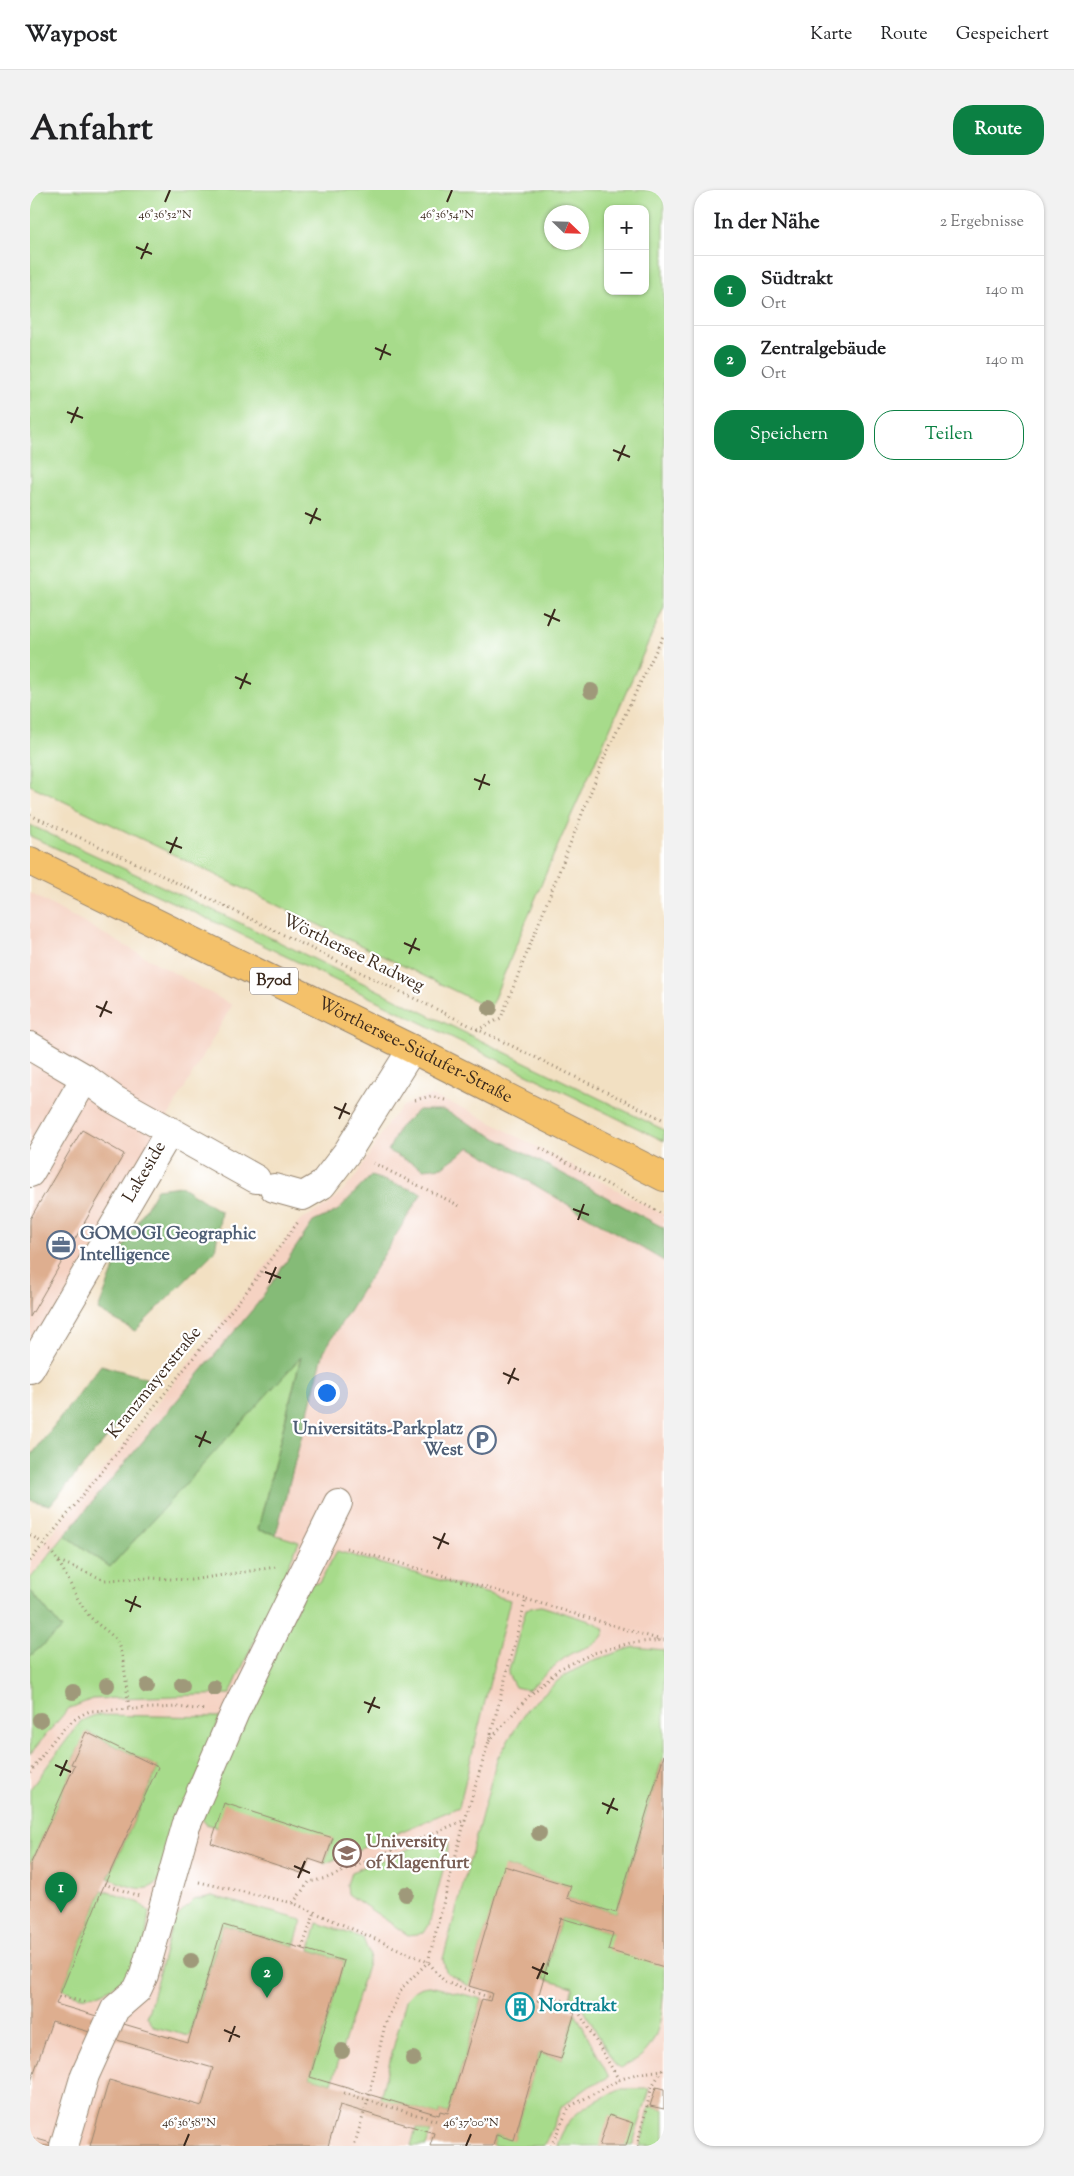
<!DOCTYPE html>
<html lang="de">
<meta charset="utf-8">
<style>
body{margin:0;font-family:"Sorts Mill Goudy",serif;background:#f2f2f2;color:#202124}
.controls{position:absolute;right:15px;top:15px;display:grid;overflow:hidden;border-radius:10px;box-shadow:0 1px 4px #0004}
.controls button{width:45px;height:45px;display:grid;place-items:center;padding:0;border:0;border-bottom:1px solid #e0e0e0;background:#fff;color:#202124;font:25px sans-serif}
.compass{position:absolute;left:514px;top:15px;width:45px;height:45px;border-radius:50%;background:#fff;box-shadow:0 1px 4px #0004;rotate:113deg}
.you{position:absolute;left:296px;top:1202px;width:18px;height:18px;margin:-12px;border:4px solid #fff;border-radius:50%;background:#1a73e8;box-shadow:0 0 0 8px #1a73e833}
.badge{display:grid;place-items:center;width:32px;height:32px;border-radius:50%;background:#0b8043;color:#fff;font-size:16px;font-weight:700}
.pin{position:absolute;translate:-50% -41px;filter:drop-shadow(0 1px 2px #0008)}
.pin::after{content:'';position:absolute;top:26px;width:18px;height:15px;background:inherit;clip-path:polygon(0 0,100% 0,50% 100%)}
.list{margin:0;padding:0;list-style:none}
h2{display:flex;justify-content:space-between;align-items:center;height:65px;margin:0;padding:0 20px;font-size:21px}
h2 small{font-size:16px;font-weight:400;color:#757577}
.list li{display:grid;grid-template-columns:32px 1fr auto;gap:15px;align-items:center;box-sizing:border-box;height:70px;padding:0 20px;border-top:1px solid #e0e0e0}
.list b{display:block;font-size:19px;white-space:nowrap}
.list p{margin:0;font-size:16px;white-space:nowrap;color:#757577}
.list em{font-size:16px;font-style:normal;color:#757577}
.actions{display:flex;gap:10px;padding:15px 20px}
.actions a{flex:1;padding:11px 0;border:1px solid #0b8043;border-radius:20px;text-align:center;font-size:18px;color:#0b8043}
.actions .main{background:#0b8043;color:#fff}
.map{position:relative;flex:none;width:634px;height:1956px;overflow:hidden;border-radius:20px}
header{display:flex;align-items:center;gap:30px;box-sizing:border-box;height:70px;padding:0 25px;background:#fff;border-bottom:1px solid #e0e0e0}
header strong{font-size:24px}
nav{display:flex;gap:28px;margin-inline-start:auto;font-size:18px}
.intro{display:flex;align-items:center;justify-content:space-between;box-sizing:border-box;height:120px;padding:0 30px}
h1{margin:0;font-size:35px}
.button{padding:12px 22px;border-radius:20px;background:#0b8043;color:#fff;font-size:18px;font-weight:700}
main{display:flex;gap:30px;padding:0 30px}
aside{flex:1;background:#fff;border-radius:20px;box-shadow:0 1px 4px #0004}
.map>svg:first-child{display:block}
</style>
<header>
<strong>Waypost</strong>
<nav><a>Karte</a><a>Route</a><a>Gespeichert</a></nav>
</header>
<div class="intro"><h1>Anfahrt</h1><a class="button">Route</a></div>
<main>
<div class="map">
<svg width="634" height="1956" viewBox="0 0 634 1956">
<rect width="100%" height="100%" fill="#fff"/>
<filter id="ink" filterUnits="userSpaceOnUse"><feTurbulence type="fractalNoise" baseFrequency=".02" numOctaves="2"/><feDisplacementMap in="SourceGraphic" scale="10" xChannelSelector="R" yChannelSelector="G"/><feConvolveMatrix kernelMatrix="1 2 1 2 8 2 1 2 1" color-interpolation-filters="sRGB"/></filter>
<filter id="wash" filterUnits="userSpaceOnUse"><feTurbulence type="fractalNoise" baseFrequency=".0096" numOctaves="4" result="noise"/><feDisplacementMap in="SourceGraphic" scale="20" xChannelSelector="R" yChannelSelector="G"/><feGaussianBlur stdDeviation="1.12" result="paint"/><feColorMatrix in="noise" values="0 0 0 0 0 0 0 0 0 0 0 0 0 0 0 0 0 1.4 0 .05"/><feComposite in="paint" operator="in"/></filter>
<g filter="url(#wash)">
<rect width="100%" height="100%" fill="#f2e0c2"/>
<g fill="#f5d2c2">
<path d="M0 703 202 815 0 1168Z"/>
<path d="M401 906 438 920 634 1025V1956H0V1371L217 1101 270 1030 298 1015 324 989 360 930 373 916 387 909Z"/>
</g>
<g fill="#a7db8b" stroke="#718254" fill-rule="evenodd">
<path d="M0 0H634V417L521 671 460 818 0 595ZM578 19H615V101H578ZM522 22H552V52H522Z"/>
<path d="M0 635 204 730 634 940V951L200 739 0 646Z"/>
<path d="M271 1166 228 1339 269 1352 200 1504 62 1509 38 1519 0 1564V1466L32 1439 0 1400V1389L35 1345 80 1377Z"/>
<path d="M307 1361 480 1410 429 1617 294 1674 303 1649 187 1637 176 1634 172 1629 180 1606 278 1394 289 1393Z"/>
<path d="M511 1416 566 1433 575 1440C570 1458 550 1457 537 1466 523 1476 511 1489 498 1500L485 1497 478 1484 496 1419Z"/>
<path d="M604 1457 634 1460V1564L586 1723 537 1708 540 1696 475 1676 439 1796 416 1782 413 1769 467 1569 498 1518 532 1487 564 1470Z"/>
<path d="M65 1525 190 1527 129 1690C117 1707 94 1694 78 1688L128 1577 57 1542 41 1573 45 1575 0 1675V1599L51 1531Z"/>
<path d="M412 1646 418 1650 419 1656 399 1735 394 1743 378 1745 318 1704 317 1695 321 1682Z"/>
<path d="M72 1700 110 1713 119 1722C117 1736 116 1755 111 1768 102 1786 72 1809 51 1806 45 1805 38 1801 32 1799Z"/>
<path d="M182 1706 272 1730 264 1756 193 1735 159 1846 124 1837 117 1827 143 1731 164 1710Z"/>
<path d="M531 1728 583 1743 634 1777C634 1803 634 1848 611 1866 605 1871 597 1874 590 1878L585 1875 549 1811 540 1807 543 1797 514 1788Z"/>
<path d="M287 1733 333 1748 340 1766 302 1893 280 1887 314 1771 280 1760Z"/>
<path d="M400 1796 452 1809 418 1923 410 1921 409 1925 350 1908 376 1810C383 1800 388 1797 400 1796Z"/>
<path d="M545 1822 579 1887 560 1896 532 1916 514 1956H463L466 1945 484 1949 509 1863 531 1869Z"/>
<path d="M592 1899H620L602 1956H527C538 1921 561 1913 592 1899Z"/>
<path d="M620 1916 634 1919V1956H610Z"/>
<path d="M386 1938 401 1942 396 1956H381Z"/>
</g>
<g fill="#85bb77" stroke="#60724a">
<path d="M388 920H414L634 1038V1071L440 957 412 977 394 979 358 961 369 938Z"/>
<path d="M341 986 392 1003 294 1161 246 1344 228 1340 271 1167 80 1377 35 1345 228 1113 283 1032 307 1021Z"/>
<path d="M151 996 191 1022 185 1061 105 1141 68 1120 90 1063 127 999Z"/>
<path d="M71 1175 116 1188 114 1204 20 1315 0 1310V1267Z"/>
<path d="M0 1400 32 1439 0 1466Z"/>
</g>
<g id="blocks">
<g fill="#deae8f">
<path d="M52 940 94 964 0 1127V1029Z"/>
<path d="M56 1542 128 1577 72 1700 26 1814 158 1853 193 1735 314 1771 280 1887 409 1925 410 1921 418 1923 452 1809 460 1811 462 1803 439 1796 474 1676 541 1696 537 1708 586 1723 634 1565V1777L578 1760 583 1743 531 1728 507 1811 545 1822 531 1869 509 1863 484 1950 466 1945 463 1956H400L404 1943 310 1915 298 1956H60L79 1890 172 1916 183 1878 22 1831 0 1894V1675L45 1575 41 1574Z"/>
<path d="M194 1613 303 1648 294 1674 279 1669 274 1684 181 1653Z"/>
<path d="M626 1897 634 1899V1919L620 1916Z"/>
<path d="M579 1925 603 1933 596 1956H569Z"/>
<path d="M0 1947 28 1955 27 1956H0Z"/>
</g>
</g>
</g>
<g filter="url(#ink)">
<use href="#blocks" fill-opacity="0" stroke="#968570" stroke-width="1"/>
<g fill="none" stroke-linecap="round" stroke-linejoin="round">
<defs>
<g id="minor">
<path d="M0 856 55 888 85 910 226 989"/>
<path d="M0 983 55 888"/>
<path d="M244 998 273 1006 292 995 318 961 382 859"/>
<path id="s1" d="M0 1179 139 942"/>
<path d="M34 1956 55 1885 85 1819 107 1800 114 1785 156 1636 205 1522 308 1313"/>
</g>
<g id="major">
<path id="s2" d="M0 671 382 859 634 987"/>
</g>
</defs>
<use href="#minor" stroke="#968570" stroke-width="30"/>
<use href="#major" stroke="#968570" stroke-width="30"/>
<g stroke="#968570" stroke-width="3" stroke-dasharray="1 4" stroke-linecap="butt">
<path d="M0 625 106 673 634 930"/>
<path d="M447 840 471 828 575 566 634 444"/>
<path d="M385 910 401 906 415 910"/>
<path d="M510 958 634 1025"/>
<path d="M343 973 430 1016"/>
<path d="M0 1345C34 1363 36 1396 58 1424 65 1435 83 1442 88 1454 96 1473 96 1498 99 1518"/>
<path d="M316 1358 496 1409"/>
<path d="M0 1371 217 1101 268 1032"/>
<path d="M29 1371 75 1390 120 1388 161 1390 246 1377"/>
<path d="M459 1551 497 1508 529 1479 564 1463 600 1453 634 1450"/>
<path d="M0 1583C17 1559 32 1532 60 1521L147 1517 176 1520"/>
<path d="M435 1630 459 1551 496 1409 631 1450"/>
<path d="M169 1692 263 1713 398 1772 415 1792 461 1808"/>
<path d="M74 1694 109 1706"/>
<path d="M263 1713 279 1692 297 1688 435 1630 398 1772 372 1798 355 1834 338 1910 324 1956"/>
<path d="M272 1758 285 1722"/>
<path d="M29 1806 58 1813"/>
<path d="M514 1813 516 1805 544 1814 589 1890"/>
<path d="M314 1903 407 1931"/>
<path d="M521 1956 539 1917 589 1890 606 1884 633 1880"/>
<path d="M607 1956 622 1896 633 1879"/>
</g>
<use href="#minor" stroke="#fff" stroke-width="28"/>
<use href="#major" stroke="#f4c16a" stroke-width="28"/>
</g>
<g fill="#9f997a">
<circle cx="561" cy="501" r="8"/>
<circle cx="460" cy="818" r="8"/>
<circle cx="77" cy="1495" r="8"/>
<circle cx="152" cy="1495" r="8"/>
<circle cx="117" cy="1496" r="8"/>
<circle cx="184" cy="1498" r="8"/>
<circle cx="43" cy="1502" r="8"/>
<circle cx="10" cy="1530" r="8"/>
<circle cx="509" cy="1643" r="8"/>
<circle cx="376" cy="1704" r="8"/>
<circle cx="161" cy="1771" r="8"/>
<circle cx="312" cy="1861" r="8"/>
<circle cx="383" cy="1869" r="8"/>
</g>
</g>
<path fill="none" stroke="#3b2a1e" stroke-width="2" d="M135 12 140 0M417 12 422 0M106 57 122 64M111 69 118 53M345 158 361 165M350 170 356 154M37 222 53 228M41 233 48 217M583 260 600 267M588 271 595 255M275 323 291 330M280 334 287 318M514 424 530 431M518 436 525 419M205 487 221 494M210 499 217 483M444 589 460 595M449 600 455 584M136 652 152 658M140 663 147 647M374 753 390 760M379 764 386 748M66 816 82 823M70 827 77 811M304 917 320 924M309 929 316 913M543 1019 559 1025M548 1030 554 1014M235 1082 251 1088M239 1093 246 1077M473 1183 489 1190M478 1194 485 1178M165 1246 181 1253M169 1257 176 1241M403 1347 419 1354M408 1359 415 1343M95 1410 111 1417M100 1422 106 1406M334 1512 350 1518M338 1523 345 1507M25 1575 41 1582M30 1586 37 1570M572 1613 588 1620M577 1624 584 1608M264 1676 280 1683M268 1688 275 1671M502 1777 518 1784M507 1789 514 1773M194 1840 210 1847M199 1852 205 1836M154 1956 159 1944M436 1956 441 1944"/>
<defs>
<symbol id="office-ring" viewBox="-11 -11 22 22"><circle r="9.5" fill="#fff" stroke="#5c6f8a" stroke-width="1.5"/><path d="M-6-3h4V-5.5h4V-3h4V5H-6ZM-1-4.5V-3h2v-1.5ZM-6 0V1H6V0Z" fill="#5c6f8a"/></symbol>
<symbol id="parking-ring" viewBox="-11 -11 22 22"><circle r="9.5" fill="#fff" stroke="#5c6f8a" stroke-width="1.5"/><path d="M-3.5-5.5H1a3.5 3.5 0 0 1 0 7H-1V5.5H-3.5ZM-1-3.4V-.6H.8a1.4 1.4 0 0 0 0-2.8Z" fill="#5c6f8a"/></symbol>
<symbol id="university-ring" viewBox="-11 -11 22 22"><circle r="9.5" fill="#fff" stroke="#8d6e63" stroke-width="1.5"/><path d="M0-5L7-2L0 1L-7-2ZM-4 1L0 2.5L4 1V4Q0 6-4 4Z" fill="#8d6e63"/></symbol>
<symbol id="building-ring" viewBox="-11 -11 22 22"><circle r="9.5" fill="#fff" stroke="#0f9aa8" stroke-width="1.5"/><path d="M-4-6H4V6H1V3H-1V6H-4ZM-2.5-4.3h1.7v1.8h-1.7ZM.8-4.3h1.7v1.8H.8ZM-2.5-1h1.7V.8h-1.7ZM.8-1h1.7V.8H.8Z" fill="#0f9aa8"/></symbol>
</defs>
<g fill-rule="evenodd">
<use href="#office-ring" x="15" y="1039" width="32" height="32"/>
<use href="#parking-ring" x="436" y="1234" width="32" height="32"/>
<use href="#university-ring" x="301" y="1647" width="32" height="32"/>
<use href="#building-ring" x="474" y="1801" width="32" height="32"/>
</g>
<g text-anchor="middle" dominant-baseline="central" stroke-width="4.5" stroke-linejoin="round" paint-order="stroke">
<rect fill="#fff" stroke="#766a62" stroke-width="1" x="220" y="777.5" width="48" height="27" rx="4"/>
<g font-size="16" font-weight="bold" fill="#3b2a1e">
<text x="244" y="791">B70d</text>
</g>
<g font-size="18" fill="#3b2a1e" stroke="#fff">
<text transform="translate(323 764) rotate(26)">Wörthersee Radweg</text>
<text stroke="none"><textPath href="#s2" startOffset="429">Wörthersee-Südufer-Straße</textPath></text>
<text stroke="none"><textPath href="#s1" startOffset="228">Lakeside</textPath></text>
<text transform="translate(125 1193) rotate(-51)">Kranzmayerstraße</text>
</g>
<g font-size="18" font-weight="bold" fill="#4e5e75" stroke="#fff" text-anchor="start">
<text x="50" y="1045">GOMOGI Geographic<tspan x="50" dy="21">Intelligence</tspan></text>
<text x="433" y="1240" text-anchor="end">Universitäts-Parkplatz<tspan x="433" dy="21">West</tspan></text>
</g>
<g font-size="18" font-weight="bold" fill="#785e54" stroke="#fff" text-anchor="start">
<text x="336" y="1653">University<tspan x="336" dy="21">of Klagenfurt</tspan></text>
</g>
<g font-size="18" font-weight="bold" fill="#0d838f" stroke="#fff" text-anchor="start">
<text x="509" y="1817">Nordtrakt</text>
</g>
</g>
<g font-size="12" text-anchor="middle" fill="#3b2a1e" stroke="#fff" stroke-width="4.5" stroke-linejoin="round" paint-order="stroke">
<text x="135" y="28">46°36'52"N</text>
<text x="417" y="28">46°36'54"N</text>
<text x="159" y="1936">46°36'58"N</text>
<text x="441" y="1936">46°37'00"N</text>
</g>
</svg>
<div class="controls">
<button>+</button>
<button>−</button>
</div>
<svg class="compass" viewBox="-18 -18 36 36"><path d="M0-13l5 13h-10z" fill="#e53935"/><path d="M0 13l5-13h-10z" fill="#757577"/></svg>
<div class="you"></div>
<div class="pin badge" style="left:31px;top:1723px">1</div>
<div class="pin badge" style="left:237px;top:1808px">2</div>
</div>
<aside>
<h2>In der Nähe<small>2 Ergebnisse</small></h2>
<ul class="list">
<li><span class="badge">1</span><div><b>Südtrakt</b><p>Ort</p></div><em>140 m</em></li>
<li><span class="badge">2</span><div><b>Zentralgebäude</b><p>Ort</p></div><em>140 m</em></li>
</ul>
<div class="actions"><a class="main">Speichern</a><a>Teilen</a></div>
</aside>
</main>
